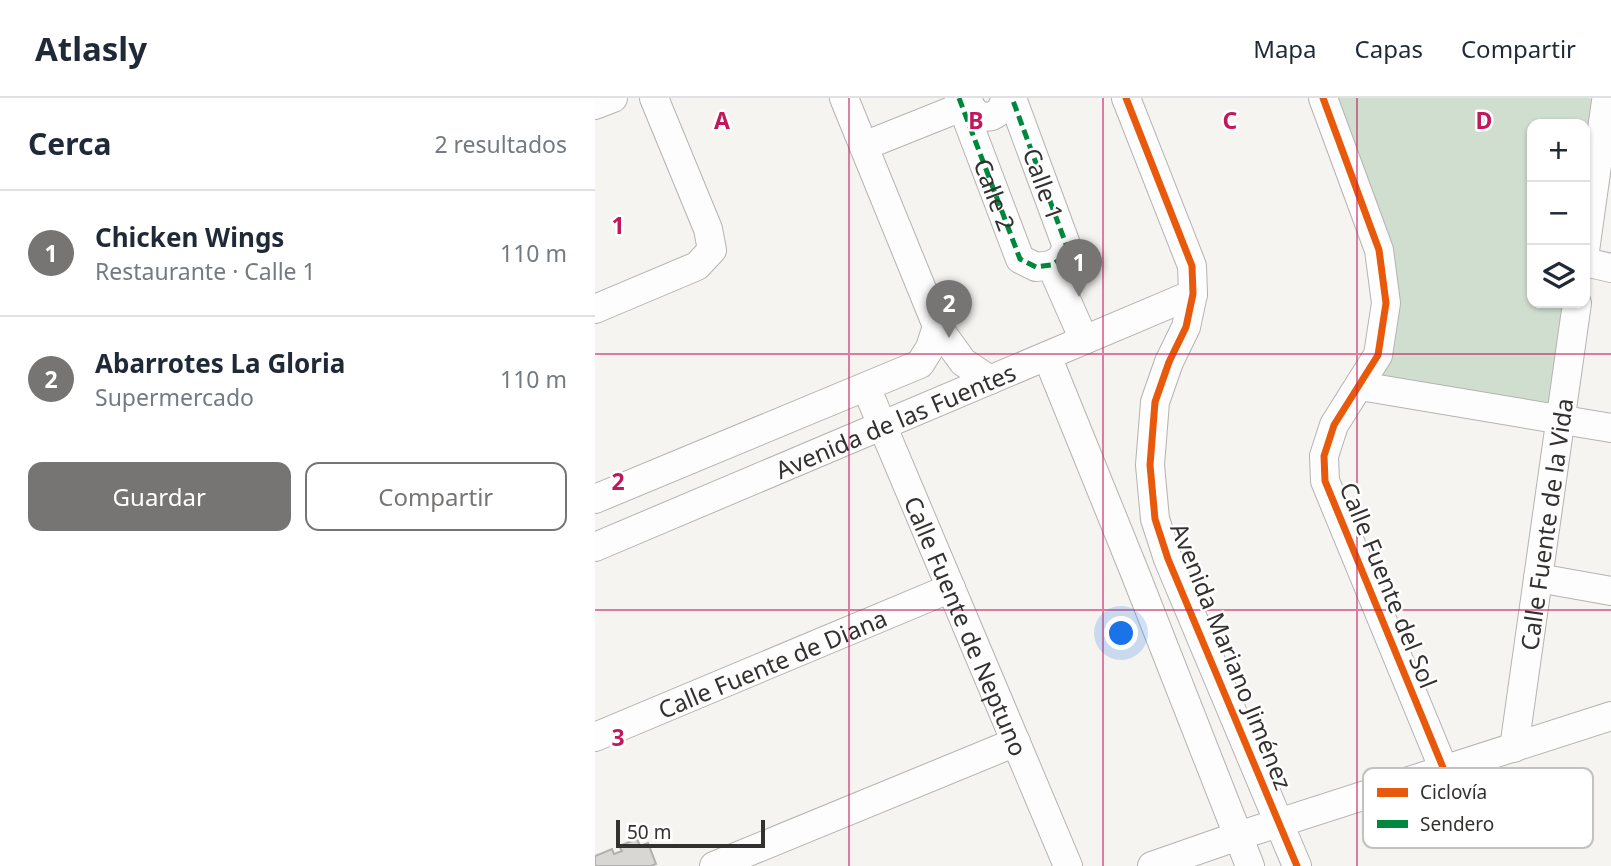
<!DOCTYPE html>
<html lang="es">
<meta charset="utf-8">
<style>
body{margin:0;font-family:"Noto Sans",sans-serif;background:#f6f6f7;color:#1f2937}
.controls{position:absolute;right:21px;top:21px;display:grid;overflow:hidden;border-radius:14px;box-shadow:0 2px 5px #0004}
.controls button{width:63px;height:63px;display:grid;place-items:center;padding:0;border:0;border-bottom:2px solid #e0e1e3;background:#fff;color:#1f2937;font:35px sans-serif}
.scale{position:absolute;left:21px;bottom:18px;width:149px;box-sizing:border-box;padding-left:7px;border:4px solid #333130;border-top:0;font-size:19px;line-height:24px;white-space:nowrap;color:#333130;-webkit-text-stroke:5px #fff;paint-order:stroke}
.you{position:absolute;left:527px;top:536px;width:24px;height:24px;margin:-18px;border:5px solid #fff;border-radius:50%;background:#1a73e8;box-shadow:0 0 0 10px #1a73e833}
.badge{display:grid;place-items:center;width:46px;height:46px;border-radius:50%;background:#777574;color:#fff;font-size:23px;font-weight:700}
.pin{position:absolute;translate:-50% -58px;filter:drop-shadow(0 2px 4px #0008)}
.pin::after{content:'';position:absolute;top:37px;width:24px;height:21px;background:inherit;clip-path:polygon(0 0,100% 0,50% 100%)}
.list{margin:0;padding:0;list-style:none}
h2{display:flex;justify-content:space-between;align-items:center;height:91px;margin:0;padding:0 28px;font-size:30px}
h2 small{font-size:23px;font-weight:400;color:#747a83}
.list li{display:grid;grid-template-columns:46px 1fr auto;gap:21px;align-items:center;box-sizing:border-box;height:126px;padding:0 28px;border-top:2px solid #e0e1e3}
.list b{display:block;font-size:26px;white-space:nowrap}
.list p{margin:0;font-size:23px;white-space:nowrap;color:#747a83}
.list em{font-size:23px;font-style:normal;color:#747a83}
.actions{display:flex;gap:14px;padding:21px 28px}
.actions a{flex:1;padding:16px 0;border:2px solid #777574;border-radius:14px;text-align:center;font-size:24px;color:#777574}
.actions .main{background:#777574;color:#fff}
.icon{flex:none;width:38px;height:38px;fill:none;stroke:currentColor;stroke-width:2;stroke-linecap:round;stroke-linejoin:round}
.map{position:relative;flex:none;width:1016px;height:768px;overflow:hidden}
header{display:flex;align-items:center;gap:42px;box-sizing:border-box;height:98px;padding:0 35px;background:#fff;border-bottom:2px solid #e0e1e3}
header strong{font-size:33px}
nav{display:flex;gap:38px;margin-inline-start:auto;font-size:24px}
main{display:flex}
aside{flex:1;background:#fff}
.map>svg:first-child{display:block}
</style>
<header>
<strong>Atlasly</strong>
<nav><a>Mapa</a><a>Capas</a><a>Compartir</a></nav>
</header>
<main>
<aside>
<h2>Cerca<small>2 resultados</small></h2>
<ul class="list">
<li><span class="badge">1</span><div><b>Chicken Wings</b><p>Restaurante · Calle 1</p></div><em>110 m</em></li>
<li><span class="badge">2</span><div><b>Abarrotes La Gloria</b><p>Supermercado</p></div><em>110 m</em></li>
</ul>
<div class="actions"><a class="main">Guardar</a><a>Compartir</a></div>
</aside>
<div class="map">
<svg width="1016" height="768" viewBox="0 0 1016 768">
<rect width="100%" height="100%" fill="#f6f4f1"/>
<path fill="#cfdecf" d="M728 0H992L1011 3 990 153V26H937V205H982L966 321 765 288 791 205Z"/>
<path fill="#d8d7d4" stroke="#b1b0ae" stroke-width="2" d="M42 741 45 748 53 745 61 766 56 768H0V758L17 751 19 756 27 753 24 748Z"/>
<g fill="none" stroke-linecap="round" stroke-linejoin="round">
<defs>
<g id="minor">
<path d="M249 0 342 228 368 264 395 282"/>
<path id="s1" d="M364 0 425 161 441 169 456 167 466 161 472 149 417 0"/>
<path d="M373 0C377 25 406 25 410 0"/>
<path d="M531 0 597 168 598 196 591 229 574 264 560 304 555 367 560 421 573 461 702 768"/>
<path d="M728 0 784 152 791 205 783 257 739 327 729 358 730 383 849 672"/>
<path d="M0 7 18 0"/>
<path d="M269 48 374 6"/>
<path d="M990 153 1011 3"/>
<path d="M990 164 1016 170"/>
<path d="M456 167 489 242"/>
<path d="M0 211 102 168 117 152 113 131 59 0"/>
<path d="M452 258 540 475 655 768"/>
<path d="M765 288 1016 330"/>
<path id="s2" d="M271 289 473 768"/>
<path d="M0 401 325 266 335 250 342 228"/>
<path id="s3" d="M0 449 598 196"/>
<path d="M943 480 1016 493"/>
<path id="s4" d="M0 639 356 490"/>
<path id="s5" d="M919 650 982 205"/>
<path d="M119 768 421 644"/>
<path d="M557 768 643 738 1016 618"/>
</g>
</defs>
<use href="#minor" stroke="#b4b3b1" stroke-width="30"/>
<use href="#minor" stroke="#fefdfd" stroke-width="28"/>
<path stroke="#00873e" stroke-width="5" stroke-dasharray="10 5" stroke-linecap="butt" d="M364 0 425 161 441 169 456 167 466 161 472 149 417 0"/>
<defs>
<g id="cycleway">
<path d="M531 0 597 168 598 196 591 229 574 264 560 304 555 367 560 421 573 461 702 768"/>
<path d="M728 0 784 152 791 205 783 257 739 327 729 358 730 383 849 672"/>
</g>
</defs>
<use href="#cycleway" stroke="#fff" stroke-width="11"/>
<use href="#cycleway" stroke="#e8590c" stroke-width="7"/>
</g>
<path fill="none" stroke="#c2185b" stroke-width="2" stroke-opacity="0.55" d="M254 0V768M508 0V768M762 0V768M0 256H1016M0 512H1016"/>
<g text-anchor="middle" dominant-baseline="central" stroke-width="5" stroke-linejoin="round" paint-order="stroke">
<g font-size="24" fill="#333130" stroke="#fff">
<text transform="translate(449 86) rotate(70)">Calle 1</text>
<text stroke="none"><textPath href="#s1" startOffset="103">Calle 2</textPath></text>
<text stroke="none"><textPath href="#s3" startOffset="326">Avenida de las Fuentes</textPath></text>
<text stroke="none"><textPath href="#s5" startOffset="226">Calle Fuente de la Vida</textPath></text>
<text transform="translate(794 487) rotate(68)">Calle Fuente del Sol</text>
<text stroke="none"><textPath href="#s2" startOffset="259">Calle Fuente de Neptuno</textPath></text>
<text transform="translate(637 558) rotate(68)">Avenida Mariano Jiménez</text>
<text stroke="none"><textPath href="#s4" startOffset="192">Calle Fuente de Diana</textPath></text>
</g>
</g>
<rect x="768" y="670" width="230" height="80" rx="10" fill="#fff" stroke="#c2c1c1" stroke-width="2"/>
<rect x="782" y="690" width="31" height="9" fill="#e8590c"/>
<rect x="782" y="722" width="31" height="8" fill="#00873e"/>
<g font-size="19" fill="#333130">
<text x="825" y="701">Ciclovía</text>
<text x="825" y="733">Sendero</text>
</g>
<g font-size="23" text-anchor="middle" font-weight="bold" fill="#c2185b" stroke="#fff" stroke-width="5" stroke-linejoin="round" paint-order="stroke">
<text x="127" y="31">A</text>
<text x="381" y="31">B</text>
<text x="635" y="31">C</text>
<text x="889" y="31">D</text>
<text x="23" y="136">1</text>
<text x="23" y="392">2</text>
<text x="23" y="648">3</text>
</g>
</svg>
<div class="controls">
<button>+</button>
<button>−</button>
<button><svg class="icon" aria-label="layers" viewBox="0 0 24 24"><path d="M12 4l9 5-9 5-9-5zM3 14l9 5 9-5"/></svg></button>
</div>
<div class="scale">50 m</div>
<div class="you"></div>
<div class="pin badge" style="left:484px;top:199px">1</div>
<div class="pin badge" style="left:354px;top:240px">2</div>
</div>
</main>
